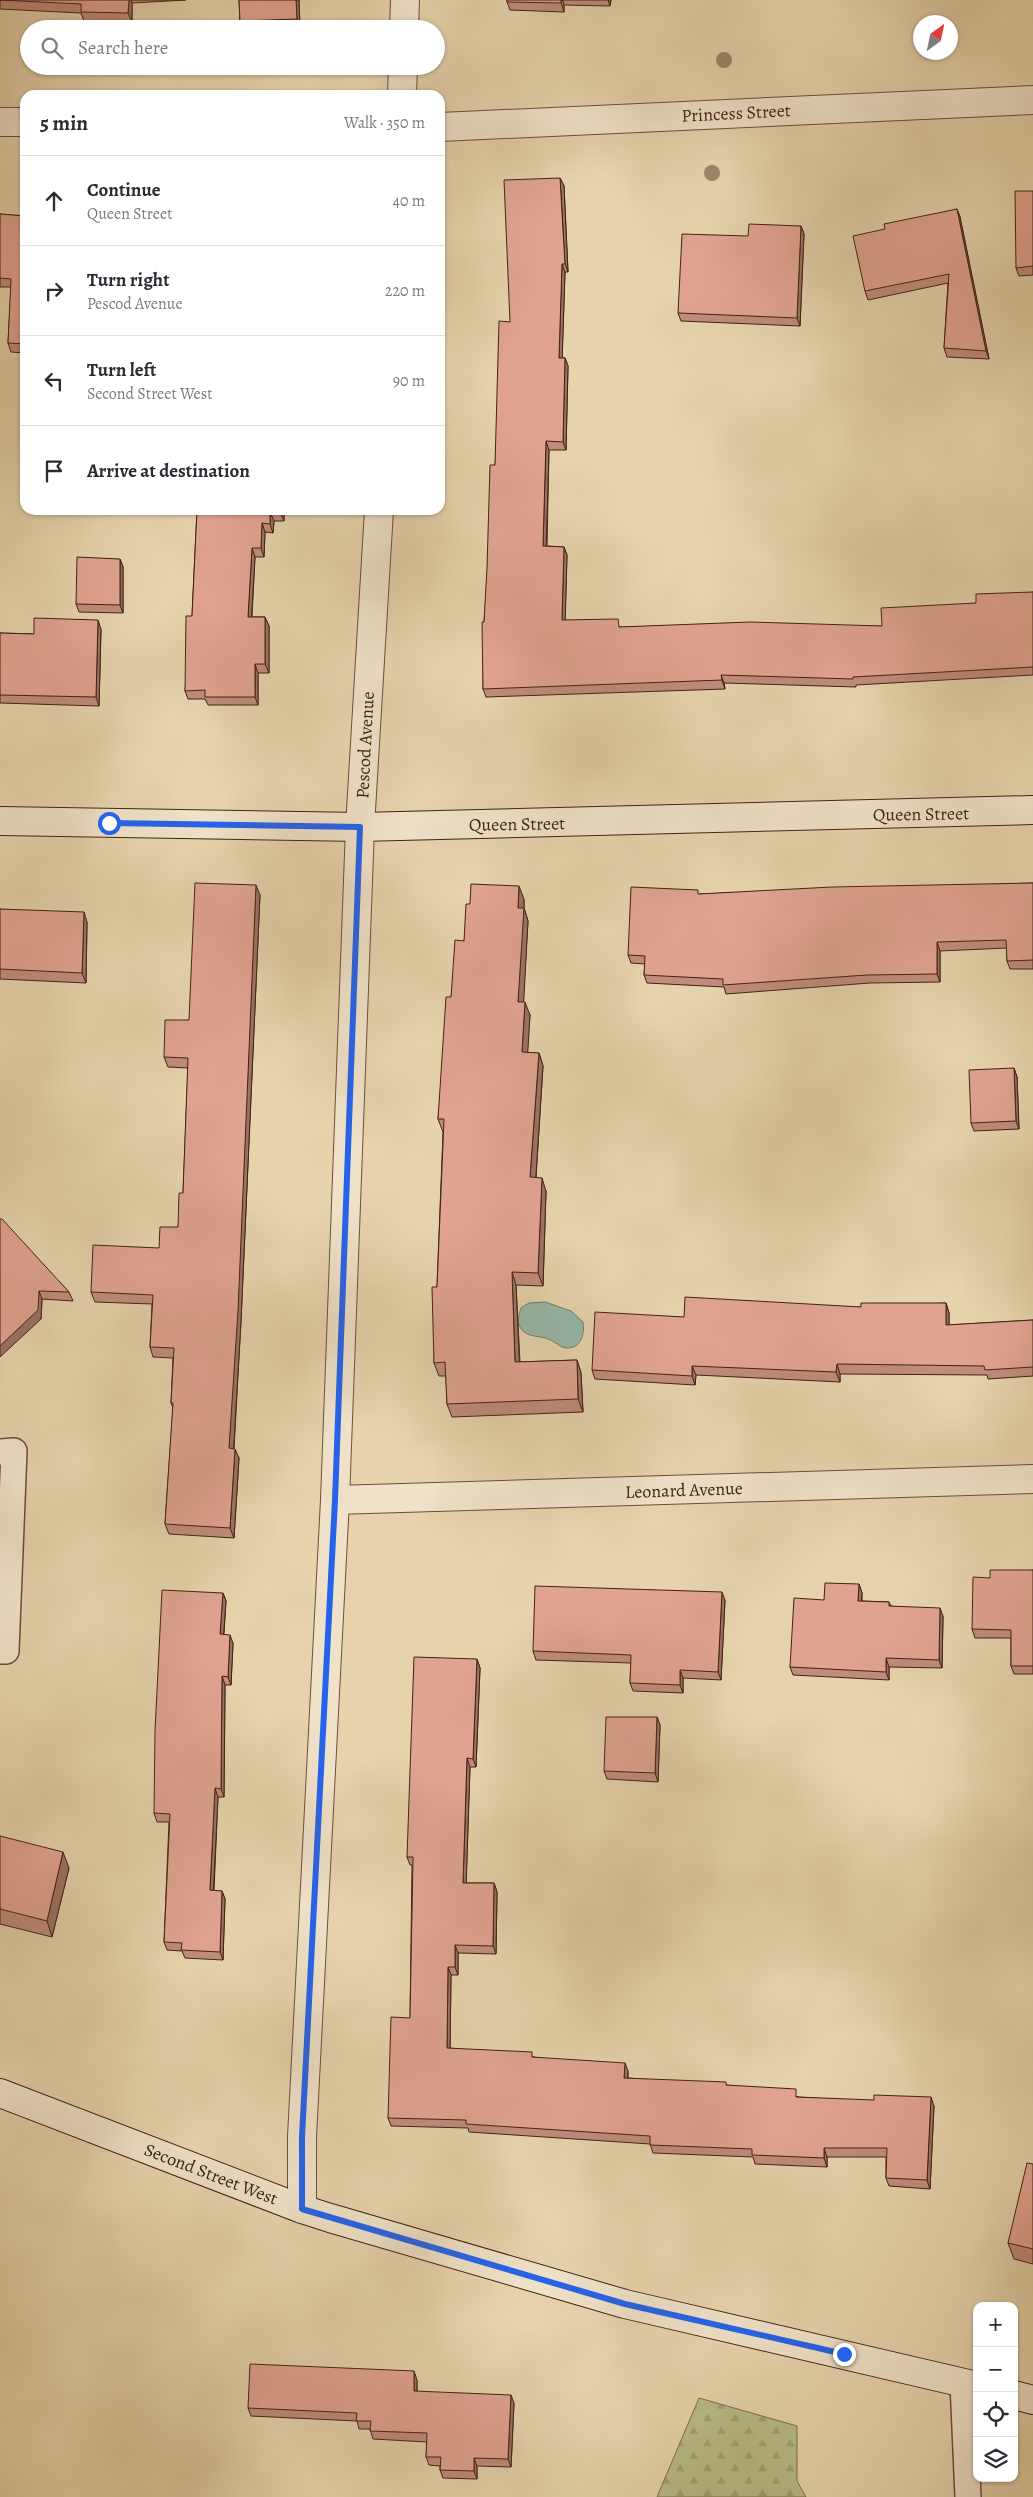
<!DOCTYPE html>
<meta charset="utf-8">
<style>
body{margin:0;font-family:Alegreya,serif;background:#f2f2f3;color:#2b2b33}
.controls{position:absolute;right:15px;bottom:15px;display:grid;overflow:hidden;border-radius:10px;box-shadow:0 1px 4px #0004}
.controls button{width:45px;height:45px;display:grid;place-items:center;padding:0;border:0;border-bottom:1px solid #e1e1e2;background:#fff;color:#2b2b33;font:25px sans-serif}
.compass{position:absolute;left:913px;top:15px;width:45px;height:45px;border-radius:50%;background:#fff;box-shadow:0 1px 4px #0004;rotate:33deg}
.stop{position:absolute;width:15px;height:15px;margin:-11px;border:4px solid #2563eb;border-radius:50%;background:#fff}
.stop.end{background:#2563eb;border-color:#fff;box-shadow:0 1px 5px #0008}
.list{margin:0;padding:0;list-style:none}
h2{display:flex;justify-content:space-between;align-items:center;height:65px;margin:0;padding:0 20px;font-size:21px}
h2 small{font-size:16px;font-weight:400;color:#7c7c81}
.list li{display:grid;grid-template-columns:32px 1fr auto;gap:15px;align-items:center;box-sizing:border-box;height:90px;padding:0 20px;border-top:1px solid #e1e1e2}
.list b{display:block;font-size:19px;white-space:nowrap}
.list p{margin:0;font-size:16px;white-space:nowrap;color:#7c7c81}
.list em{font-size:16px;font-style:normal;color:#7c7c81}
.icon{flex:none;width:28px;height:28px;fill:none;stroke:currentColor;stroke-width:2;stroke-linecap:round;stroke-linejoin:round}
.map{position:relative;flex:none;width:1033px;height:2497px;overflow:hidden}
.search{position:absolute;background:#fff;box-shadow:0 1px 4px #0004;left:20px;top:20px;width:425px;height:55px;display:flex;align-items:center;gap:12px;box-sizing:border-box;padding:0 18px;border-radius:28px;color:#7c7c81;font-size:19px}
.panel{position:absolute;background:#fff;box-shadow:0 1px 4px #0004;left:20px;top:90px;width:425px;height:425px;border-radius:15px}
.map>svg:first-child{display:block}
</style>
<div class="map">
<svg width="1033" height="2497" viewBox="0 0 1033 2497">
<defs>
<pattern id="forest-firs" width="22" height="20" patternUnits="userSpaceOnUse" patternTransform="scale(1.25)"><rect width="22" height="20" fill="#b8bb87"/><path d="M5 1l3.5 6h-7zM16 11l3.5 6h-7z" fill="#9fa074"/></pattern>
</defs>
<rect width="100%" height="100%" fill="#e6d3ac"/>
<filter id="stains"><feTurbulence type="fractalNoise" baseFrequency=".004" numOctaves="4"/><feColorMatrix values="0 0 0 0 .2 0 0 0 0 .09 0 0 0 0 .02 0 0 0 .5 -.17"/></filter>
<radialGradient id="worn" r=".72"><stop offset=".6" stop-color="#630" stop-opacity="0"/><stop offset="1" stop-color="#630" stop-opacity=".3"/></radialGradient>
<path fill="url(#forest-firs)" stroke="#7d6e4e" d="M699 2398 797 2426V2481L806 2497H657Z"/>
<path fill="#96b8aa" stroke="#747c6e" d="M545 1302 571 1311 583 1322C585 1334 581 1349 566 1348 559 1347 555 1341 548 1339 541 1336 527 1337 522 1330 516 1323 519 1315 521 1308L529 1303Z"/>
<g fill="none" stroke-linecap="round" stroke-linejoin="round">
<defs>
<g id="lane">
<path d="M0 1452 14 1451 6 1651H0"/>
<path d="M963 2383 968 2497"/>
</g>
<g id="street">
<path d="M404 29 405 0"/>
<path d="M402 95 403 66"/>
<path d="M0 122H25"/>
<path d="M440 127 1033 100"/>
<path d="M335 1500 1033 1479"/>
<path d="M302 2209V2137L335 1500 360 827 379 510"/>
</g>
<g id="secondary">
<path d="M0 821 360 827 1033 810"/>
<path d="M0 2093 302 2209 330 2218 625 2304 977 2386"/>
<path d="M1014 2395 1033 2400"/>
</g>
</defs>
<use href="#lane" stroke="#6b4e3a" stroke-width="28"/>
<use href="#street" stroke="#6b4e3a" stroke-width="30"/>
<use href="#secondary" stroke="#422214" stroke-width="30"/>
<use href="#lane" stroke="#efe2c9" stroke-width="25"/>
<use href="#street" stroke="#efe2c9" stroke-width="28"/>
<use href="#secondary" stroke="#efe2c9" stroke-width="28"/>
</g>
<g fill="#9c8768">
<circle cx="724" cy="60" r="8"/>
<circle cx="712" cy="173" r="8"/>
</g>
<g fill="#c18c7c" stroke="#422214">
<path d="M0 0H186L132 3V22L84 21 81 13 0 9Z"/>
<path d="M239 0H299L300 28 243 29 240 21Z"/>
<path d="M507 0H611L610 6 564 5V12L510 10 507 2Z"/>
<path d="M560 178 564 186 568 272H565L562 358H565L568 366 566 450H549L547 546 564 547 567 555 565 620 621 627 882 626 976 603 1033 592V675L856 685V687L724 683 725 689 486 697 483 689 484 622 495 465 510 322Z"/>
<path d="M1033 191V275L1019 276 1016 268Z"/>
<path d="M957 209 960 217 989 359 947 357 944 348 948 283 868 300 865 291 885 229Z"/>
<path d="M0 214 25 216V353L11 352 8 343 11 287H0Z"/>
<path d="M801 226 804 234 800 326 681 321 678 313 748 236Z"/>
<path d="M197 510H284V521H274L273 533 265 532 264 557H255L252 617H265L269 626V673H258V705H208L205 699H188L185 691 192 616Z"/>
<path d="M120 559 123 567V613L79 612 76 604Z"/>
<path d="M101 629 99 706 0 703V633L34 634Z"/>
<path d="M1033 883V969H1010L1007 961V948L940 951V982L870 983 726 994 724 987 647 983 644 975 645 964 631 963 628 955 699 894Z"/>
<path d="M260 895 241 1321 234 1449 239 1458 234 1538 169 1534 165 1524 173 1408 171 1403 173 1358 153 1357 150 1347 152 1304 95 1302 91 1292 159 1248 178 1227 183 1193 188 1068 168 1067 164 1057 189 1020Z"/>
<path d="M524 899V908L528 921 523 1002 530 1015 527 1053H539L543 1066 536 1178 546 1191 543 1286 516 1285 520 1362 577 1360 581 1373 583 1412 452 1417 447 1404 446 1376H439L434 1363 437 1287 443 1132 438 1119 451 997 464 941 470 904Z"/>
<path d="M0 909 87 922 86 983 0 979Z"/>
<path d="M1014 1068 1017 1077 1019 1129 974 1131 971 1123Z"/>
<path d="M0 1219 69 1292 73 1301 42 1299 41 1319Z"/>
<path d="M946 1303 949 1313V1325L1033 1320V1376L988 1379 987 1375 840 1374V1382L696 1375 695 1385 595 1379 592 1370 684 1317 861 1307Z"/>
<path d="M1033 1570V1674H1014L1011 1666V1638H975L972 1629 990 1578Z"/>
<path d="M859 1584 862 1593V1601L889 1602 891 1606 943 1616 942 1668 889 1667V1680L793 1675 790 1667 824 1600Z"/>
<path d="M223 1593 226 1601 224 1634 233 1643 231 1685H225L224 1797H218L214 1891H222L225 1899 223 1960 185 1958 182 1951 167 1950 164 1942 169 1822H157L154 1813Z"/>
<path d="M725 1600 721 1680 683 1678V1693L633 1691 630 1683 631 1663 536 1660 533 1651Z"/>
<path d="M477 1659 480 1668 476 1767H470L466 1883H494L497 1892 496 1954 458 1953V1975H451L450 2048 534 2057 628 2071V2078L727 2085 799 2097 934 2106 930 2189 889 2186 886 2178V2157H827V2167L755 2164 753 2157 653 2153 650 2144 469 2132 468 2128 391 2126 388 2118 410 2018 412 1865H410L407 1857Z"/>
<path d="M657 1717 660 1725 658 1782 607 1779 604 1771Z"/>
<path d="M0 1836 69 1868 52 1937 0 1924Z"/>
<path d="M1033 2164V2264L1014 2259 1008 2243Z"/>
<path d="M417 2380V2392L514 2403 511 2467 477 2466V2479L443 2478 440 2470V2466L429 2465 426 2457 427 2442 373 2439 370 2429H359L357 2421 251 2416 248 2408Z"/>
</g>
<g fill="#9d7265" stroke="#422214">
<path d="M129 0H131L132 3V22L128 13Z"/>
<path d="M296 0H299L300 28 297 19Z"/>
<path d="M561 0H563L564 5V12L561 3Z"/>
<path d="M608 0H611L610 6Z"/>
<path d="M560 178 564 186 568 272 565 264Z"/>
<path d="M957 209 960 217 989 359 986 351Z"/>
<path d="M801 226 804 234 800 326 797 318Z"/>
<path d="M562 264 565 272 562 366 559 358Z"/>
<path d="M565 358 568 366 566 450 563 442Z"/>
<path d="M546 441 549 450 546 555 543 546Z"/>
<path d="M280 510H284V521L280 512Z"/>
<path d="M270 512 274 521 273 533 270 524Z"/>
<path d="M262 523 265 532 264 557 261 548Z"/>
<path d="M564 547 567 555 565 629 562 620Z"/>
<path d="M252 548 255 557 251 626 248 617Z"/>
<path d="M120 559 123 567V613L120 605Z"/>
<path d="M265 617 269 626V673L265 664Z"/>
<path d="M98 620 101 629 99 706 96 697Z"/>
<path d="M255 664 258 673V705L255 697Z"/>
<path d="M721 675 724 683 725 689 722 680Z"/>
<path d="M256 885 260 895 241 1321 233 1458 229 1448Z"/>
<path d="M519 886 524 899V908L528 921 523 1015 518 1002V908Z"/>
<path d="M84 912 87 922 86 983 82 973Z"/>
<path d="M937 942 940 951V982L937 974Z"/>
<path d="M525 1002 530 1015 527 1065 522 1052Z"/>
<path d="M539 1053 543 1066 535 1190 530 1177Z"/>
<path d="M1014 1068 1017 1077 1019 1129 1016 1121Z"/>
<path d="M542 1178 546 1191 543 1286 538 1273Z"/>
<path d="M512 1272 516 1285 520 1375 515 1362Z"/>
<path d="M39 1291 42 1299 41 1319 0 1357V1346Z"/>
<path d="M946 1303 949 1313V1335L946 1325Z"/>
<path d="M577 1360 581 1373 583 1412 578 1399Z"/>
<path d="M837 1364 840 1374V1382L836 1372Z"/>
<path d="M692 1366 696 1375 695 1385 692 1376Z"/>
<path d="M235 1449 239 1458 234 1538 230 1528Z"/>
<path d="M859 1584 862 1593 861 1609 858 1601Z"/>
<path d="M722 1592 725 1600 721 1680 718 1672Z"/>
<path d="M223 1593 226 1601 223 1642 220 1634Z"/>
<path d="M940 1608 943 1616 942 1668 939 1660Z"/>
<path d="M230 1635 233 1643 231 1685 228 1677Z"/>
<path d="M886 1658 889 1667V1680L886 1672Z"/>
<path d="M477 1659 480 1668 476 1767 473 1759Z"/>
<path d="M680 1670 683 1678V1693L680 1685Z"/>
<path d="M222 1676 225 1685 224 1797 221 1789Z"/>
<path d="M657 1717 660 1725 658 1782 655 1773Z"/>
<path d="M467 1758 470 1767 466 1891 463 1883Z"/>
<path d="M215 1788 218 1797 213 1899 210 1890Z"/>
<path d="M63 1852 69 1868 52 1937 47 1921Z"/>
<path d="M494 1883 497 1892 496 1954 493 1946Z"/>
<path d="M222 1891 225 1899 223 1960 220 1952Z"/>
<path d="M455 1945 458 1953V1975L455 1967Z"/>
<path d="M448 1967 451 1975 450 2056 447 2048Z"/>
<path d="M625 2063 628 2071 627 2086 624 2078Z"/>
<path d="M931 2097 934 2106 930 2189 927 2180Z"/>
<path d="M824 2148 827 2157V2167L824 2158Z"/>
<path d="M414 2371 417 2380V2400L414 2391Z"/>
<path d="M511 2395 514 2403 511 2467 508 2459Z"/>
<path d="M474 2458 477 2466V2479L474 2471Z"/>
</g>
<g fill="#e0a390" stroke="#422214">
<path d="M0 0H129L128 13 81 12V4Z"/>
<path d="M239 0H296L297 19 240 21Z"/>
<path d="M507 0H561V3L507 2Z"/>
<path d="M560 178 565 264H562L559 358H565L563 442 546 441 543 546 564 547 562 620 618 619 619 627 750 622 882 626 881 608 976 603V594L1033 592V667L853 677V679L721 675 722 680 483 689 482 622H484L487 568 490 465H495L499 321 510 322 504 180Z"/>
<path d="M1015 191H1033V266L1016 268Z"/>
<path d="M957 209 986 351 944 348 949 274 865 291 853 236 885 229 884 224Z"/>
<path d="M0 214 25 216V344L8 343 11 279 0 278Z"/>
<path d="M749 224 801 226 797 318 678 313 682 234 748 236Z"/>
<path d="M197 510H280V512H270V524L262 523 261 548H252L248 617H265V664H255V697H205V690L185 691 186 616H192Z"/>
<path d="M77 557 120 559V605L76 604Z"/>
<path d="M34 618 98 620 96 697 0 695V633L34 634Z"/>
<path d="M195 883 256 885 238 1311 229 1448 235 1449 230 1528 165 1524 173 1403H171L174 1348 150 1347 153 1295 91 1292 93 1245 159 1248 160 1227H178L179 1193H183L188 1058 164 1057 165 1020H189Z"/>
<path d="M1033 883V960L1007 961 1006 940 937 942V974L867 975 723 985V979L644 975 645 956 628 955 631 887 698 890V894L832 887Z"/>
<path d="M471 884 519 886 518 908H524L518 1002H525L522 1052 539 1053 530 1177 542 1178 538 1273 512 1272 515 1362 577 1360 578 1399 447 1404 445 1362 434 1363 432 1287H437L444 1119H438L446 997H451L455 940 464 941 466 904H470Z"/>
<path d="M0 909 84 912 82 973 0 969Z"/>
<path d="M1014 1068 1016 1121 971 1123 969 1070Z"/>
<path d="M0 1219H2L69 1292 39 1291 38 1310 0 1346Z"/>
<path d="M685 1297 861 1307V1303H946V1325L1033 1320V1367L985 1370 984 1366 837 1364 836 1372 692 1366V1376L592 1370 595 1312 684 1317Z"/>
<path d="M990 1570H1033V1666H1011V1630L972 1629 973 1577 990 1578Z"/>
<path d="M825 1583 859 1584 858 1601 889 1602V1606L940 1608 939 1660 886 1658V1672L790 1667 794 1598 824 1600Z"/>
<path d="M535 1586 722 1592 718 1672 680 1670V1685L630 1683 631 1655 533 1651Z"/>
<path d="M162 1590 223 1593 220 1634 230 1635 228 1677 222 1676 221 1789 215 1788 210 1890 222 1891 220 1952 181 1950 182 1943 164 1942 170 1814 154 1813 155 1731Z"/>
<path d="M414 1657 477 1659 473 1759 467 1758 463 1883H494L493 1946 455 1945V1967H448L447 2048 532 2052V2057L625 2063 624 2078 726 2082V2085L796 2089V2097L874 2100V2095L931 2097 927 2180 886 2178 887 2148H824V2158L752 2155V2149L650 2145V2136L466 2124V2120L388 2118 391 2017 410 2018 413 1857H407Z"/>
<path d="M606 1717H657L655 1773 604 1771Z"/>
<path d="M0 1836 63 1852 47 1921 0 1909Z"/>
<path d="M1027 2163 1033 2164V2249L1008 2243Z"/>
<path d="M250 2364 414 2371V2391L511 2395 508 2459 474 2458V2471L440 2470 441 2457H426L427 2433 370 2431 371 2421H356L357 2413 248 2408Z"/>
</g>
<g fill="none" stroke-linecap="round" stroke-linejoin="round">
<path stroke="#2563eb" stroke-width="6" d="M109 823 360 827 335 1500 302 2137V2209L625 2304 844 2354"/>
</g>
<g text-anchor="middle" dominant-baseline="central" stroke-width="4" stroke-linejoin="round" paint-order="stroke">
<g font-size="18" fill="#422214" stroke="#efe2c9">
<text transform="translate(736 113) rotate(-3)">Princess Street</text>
<text transform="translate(365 745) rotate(-87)">Pescod Avenue</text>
<text transform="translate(921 814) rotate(-1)">Queen Street</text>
<text transform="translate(517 824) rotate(-1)">Queen Street</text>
<text transform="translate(684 1490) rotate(-2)">Leonard Avenue</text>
<text transform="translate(211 2174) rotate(21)">Second Street West</text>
</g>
</g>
<rect width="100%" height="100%" filter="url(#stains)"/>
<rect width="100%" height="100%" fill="url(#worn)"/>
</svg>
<div class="controls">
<button>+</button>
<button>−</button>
<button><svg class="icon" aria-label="locate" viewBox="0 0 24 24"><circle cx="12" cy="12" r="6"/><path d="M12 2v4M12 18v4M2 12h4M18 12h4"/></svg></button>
<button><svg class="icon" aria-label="layers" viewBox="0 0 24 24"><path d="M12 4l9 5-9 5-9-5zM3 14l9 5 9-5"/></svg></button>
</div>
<svg class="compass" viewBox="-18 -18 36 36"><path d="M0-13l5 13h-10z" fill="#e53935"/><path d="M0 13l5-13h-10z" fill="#7c7c81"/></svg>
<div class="stop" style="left:109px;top:823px"></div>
<div class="stop end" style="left:844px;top:2354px"></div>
<div class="search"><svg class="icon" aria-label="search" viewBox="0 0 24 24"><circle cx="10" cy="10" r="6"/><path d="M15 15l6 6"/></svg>Search here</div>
<section class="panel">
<h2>5 min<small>Walk · 350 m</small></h2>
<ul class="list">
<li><svg class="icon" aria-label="ahead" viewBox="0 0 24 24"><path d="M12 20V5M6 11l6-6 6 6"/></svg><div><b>Continue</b><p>Queen Street</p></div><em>40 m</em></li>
<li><svg class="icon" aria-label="right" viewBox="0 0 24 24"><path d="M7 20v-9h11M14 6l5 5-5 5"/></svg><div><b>Turn right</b><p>Pescod Avenue</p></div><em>220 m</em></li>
<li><svg class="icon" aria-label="left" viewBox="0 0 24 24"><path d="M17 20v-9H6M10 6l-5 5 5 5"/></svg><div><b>Turn left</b><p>Second Street West</p></div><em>90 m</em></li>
<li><svg class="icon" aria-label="arrive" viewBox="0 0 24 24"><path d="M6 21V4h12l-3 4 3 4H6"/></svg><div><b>Arrive at destination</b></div></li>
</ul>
</section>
</div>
